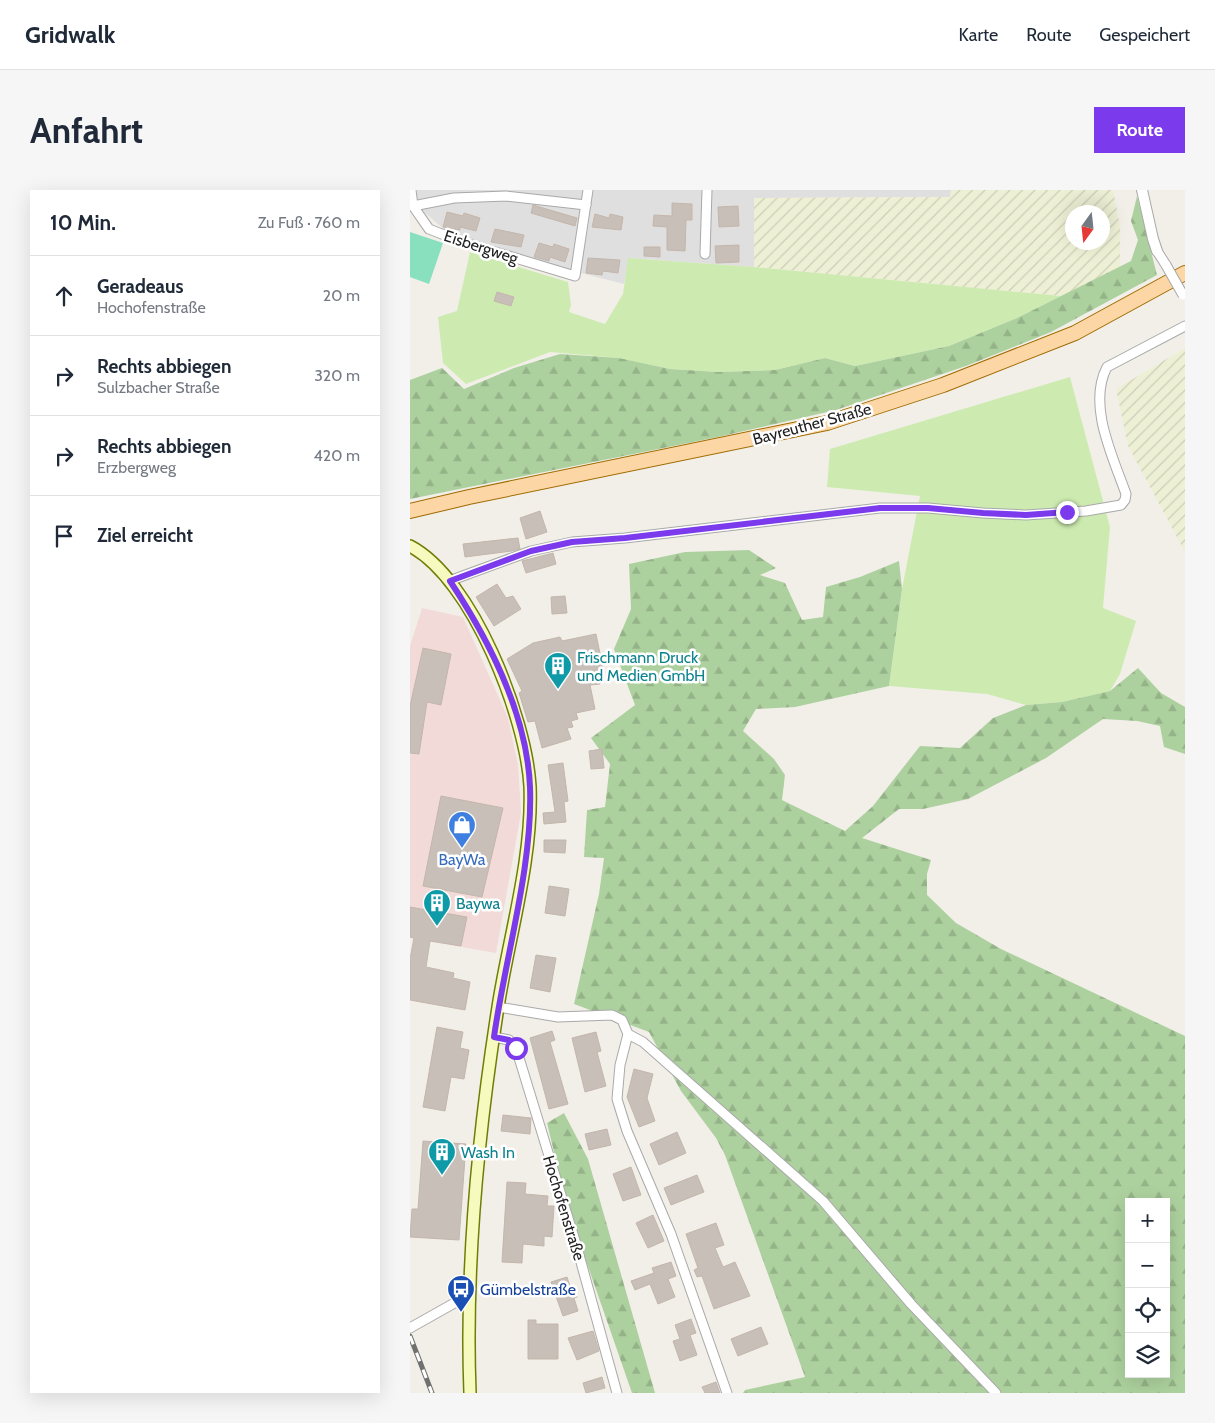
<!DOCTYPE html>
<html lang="de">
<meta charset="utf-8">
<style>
body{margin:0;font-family:Cabin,sans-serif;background:#f6f6f7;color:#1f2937}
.controls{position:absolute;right:15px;bottom:15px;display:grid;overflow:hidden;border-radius:0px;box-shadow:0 5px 20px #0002}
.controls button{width:45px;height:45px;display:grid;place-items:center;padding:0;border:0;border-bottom:1px solid #e0e1e3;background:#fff;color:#1f2937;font:25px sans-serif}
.compass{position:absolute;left:655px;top:15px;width:45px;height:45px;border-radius:50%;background:#fff;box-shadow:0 5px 20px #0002;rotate:195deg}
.stop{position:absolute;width:15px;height:15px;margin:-11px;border:4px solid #7c3aed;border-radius:50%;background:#fff}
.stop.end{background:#7c3aed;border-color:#fff;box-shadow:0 1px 5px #0008}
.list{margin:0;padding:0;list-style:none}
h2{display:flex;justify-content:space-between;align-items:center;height:65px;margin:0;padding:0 20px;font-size:21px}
h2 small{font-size:16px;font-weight:400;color:#747a83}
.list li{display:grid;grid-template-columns:32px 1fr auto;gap:15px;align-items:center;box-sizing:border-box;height:80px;padding:0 20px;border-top:1px solid #e0e1e3}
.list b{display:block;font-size:19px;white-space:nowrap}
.list p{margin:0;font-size:16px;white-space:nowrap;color:#747a83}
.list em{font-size:16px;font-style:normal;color:#747a83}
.icon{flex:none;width:28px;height:28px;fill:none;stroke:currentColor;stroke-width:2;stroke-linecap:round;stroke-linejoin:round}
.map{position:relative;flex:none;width:775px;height:1203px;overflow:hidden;border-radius:0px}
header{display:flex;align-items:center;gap:30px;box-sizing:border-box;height:70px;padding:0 25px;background:#fff;border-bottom:1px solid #e0e1e3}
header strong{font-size:24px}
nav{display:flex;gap:28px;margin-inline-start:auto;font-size:18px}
.intro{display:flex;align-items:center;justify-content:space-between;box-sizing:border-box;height:120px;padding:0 30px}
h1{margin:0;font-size:35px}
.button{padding:12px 22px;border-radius:0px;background:#7c3aed;color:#fff;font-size:18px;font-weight:700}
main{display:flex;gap:30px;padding:0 30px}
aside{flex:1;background:#fff;border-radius:0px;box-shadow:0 5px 20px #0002}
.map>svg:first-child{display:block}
</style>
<header>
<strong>Gridwalk</strong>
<nav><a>Karte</a><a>Route</a><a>Gespeichert</a></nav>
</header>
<div class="intro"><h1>Anfahrt</h1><a class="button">Route</a></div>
<main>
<aside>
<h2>10 Min.<small>Zu Fuß · 760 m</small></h2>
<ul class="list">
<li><svg class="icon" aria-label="ahead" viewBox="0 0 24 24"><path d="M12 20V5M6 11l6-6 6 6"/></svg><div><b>Geradeaus</b><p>Hochofenstraße</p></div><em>20 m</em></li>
<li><svg class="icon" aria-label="right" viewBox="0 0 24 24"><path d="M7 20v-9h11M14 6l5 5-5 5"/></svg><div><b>Rechts abbiegen</b><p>Sulzbacher Straße</p></div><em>320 m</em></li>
<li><svg class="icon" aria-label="right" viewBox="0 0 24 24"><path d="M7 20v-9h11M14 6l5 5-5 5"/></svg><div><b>Rechts abbiegen</b><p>Erzbergweg</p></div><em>420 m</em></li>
<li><svg class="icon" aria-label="arrive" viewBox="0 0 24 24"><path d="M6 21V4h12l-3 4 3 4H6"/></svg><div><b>Ziel erreicht</b></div></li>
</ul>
</aside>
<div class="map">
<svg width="775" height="1203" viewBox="0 0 775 1203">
<defs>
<pattern id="farmland-furrows" width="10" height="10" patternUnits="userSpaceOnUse" patternTransform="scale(1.25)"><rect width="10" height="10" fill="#eef0d5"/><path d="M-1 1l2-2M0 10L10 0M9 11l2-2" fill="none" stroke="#ccceb7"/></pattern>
<pattern id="forest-firs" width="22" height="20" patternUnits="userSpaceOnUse" patternTransform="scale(1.25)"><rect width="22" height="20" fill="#add19e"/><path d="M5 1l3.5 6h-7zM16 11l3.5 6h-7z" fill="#95b388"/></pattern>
</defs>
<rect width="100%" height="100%" fill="#f2efe9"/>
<path fill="#e0dfdf" d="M7 0H541V7L344 8V77L219 68 214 94 159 80 36 41 14 22 7 7Z"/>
<path fill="#f2dad9" d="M12 418 53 427 98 528 108 575 111 623 86 763 0 748V456Z"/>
<g fill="url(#farmland-furrows)" fill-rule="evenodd">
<path d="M541 0H703L710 36V77L651 106 344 77V8L540 7ZM662 22H692V52H662Z"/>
<path d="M775 158V362L718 256 706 199Z"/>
</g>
<g fill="#cdebb0">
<path d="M60 62 158 92 161 115 159 122 195 134 213 104 218 68 344 77 651 106 607 128 539 156 445 176 415 168 365 180 308 182 260 179 209 168 140 162 56 194 33 173 28 127 47 121Z"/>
<path d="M660 187 700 337 693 418 726 431 710 484 700 501 652 512 616 515 577 504 479 496 492 399 510 306 417 297 420 259Z"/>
</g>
<g fill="url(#forest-firs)" fill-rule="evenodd">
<path d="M727 6 747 85 641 142 556 176 426 220 308 247 0 309V190L32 178 54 199 104 178 150 164 209 168 260 179 308 182 365 180 415 168 445 176 539 156 607 128 721 71 728 50 721 31Z"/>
<path d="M339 360 366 378 350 385 375 393 392 430 413 427 416 397 450 387 489 371 492 399 479 496 385 517 346 519 333 541 364 569 375 585 372 610 435 641 463 616 510 556 550 558 583 528 616 515 652 512 700 501 728 478 751 503 775 517V564L754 557 750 536 727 531 693 529 636 568 558 609 513 619H489L452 648 521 670 517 684V705L546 733 591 759 775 846V1203H333L335 1200 395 1187 315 965 306 948 271 901 239 842 164 814 189 704 194 668 174 667 177 620 195 617 200 574 181 548 225 515 204 459 221 419 219 374 275 362ZM719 1012H756V1184H719Z"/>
<path d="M154 923 178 969 245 1203H222L157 1016 137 933Z"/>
</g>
<path fill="#88e0be" d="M0 42 33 53 19 94 0 87Z"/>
<g fill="#c7bfb8" stroke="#c4b6ab">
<path d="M262 13 282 14V30H276L275 61 257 60V37L243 36 244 25 262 26Z"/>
<path d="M123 15 167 28 165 36 121 23Z"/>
<path d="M328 16 329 36 309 37 308 17Z"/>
<path d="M37 22 53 26 54 23 70 28 66 41 50 37V40L33 37Z"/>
<path d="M185 24 199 28 200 24 213 27 211 40 182 37Z"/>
<path d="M85 39 114 45 111 57 81 52Z"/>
<path d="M129 53 143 57 144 54 159 59 155 72 140 67 139 71 124 67Z"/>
<path d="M329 55V72L306 73 305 56Z"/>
<path d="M234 57H250V67L234 66Z"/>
<path d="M178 68 210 70 208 83 193 81 192 85 176 83Z"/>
<path d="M87 102 104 107 101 116 84 111Z"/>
<path d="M130 321 137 342 116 349 110 328Z"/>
<path d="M108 348 110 359 102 361 55 367 53 354Z"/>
<path d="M143 363 146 374 116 383 112 371Z"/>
<path d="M87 394 96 408 103 406 111 419 84 436 66 407Z"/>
<path d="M155 406 157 423 142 424 141 407Z"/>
<path d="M186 444 193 478 187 479 190 494 180 495 185 519 166 523 168 529 161 531 163 537 157 538 161 549 132 558 125 531 118 532 109 503 112 501 97 469 123 453 150 447 152 451Z"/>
<path d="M13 458 41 464 31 515 17 512 9 564 0 563V516Z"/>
<path d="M192 559 194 578 181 579 179 561Z"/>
<path d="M153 573 158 611 154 612 156 632 134 634 133 623 145 622 138 575Z"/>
<path d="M31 606 93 618 72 707 13 696Z"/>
<path d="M134 650H156L155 663 134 662Z"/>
<path d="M139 696 159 699 155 726 135 723Z"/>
<path d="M0 717 57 727 51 756 20 751 16 777 44 783 43 788 60 792 55 820 0 810V769L4 748 0 747Z"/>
<path d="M126 765 146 768 140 802 120 798Z"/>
<path d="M27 837 53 842 50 858 59 860 54 889 41 887 35 921 13 917Z"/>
<path d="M142 841 145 850 140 852 158 914 139 919 120 848Z"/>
<path d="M186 842 191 861 187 862 196 896 175 902 162 848Z"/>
<path d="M224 879 243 884 237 908 245 931 229 937 217 907Z"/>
<path d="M93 925 121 928 120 944 91 941Z"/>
<path d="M197 939 201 955 179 960 175 944Z"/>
<path d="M267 942 276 963 249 975 240 954Z"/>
<path d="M13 951 56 954 49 1050 0 1047 2 1019H8Z"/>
<path d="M221 977 231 1005 213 1011 203 984Z"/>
<path d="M287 985 294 1002 261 1015 254 998Z"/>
<path d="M97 992 116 993 115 1004 138 1006 137 1016H144L142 1047 134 1046V1056L113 1054 112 1073 92 1072Z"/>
<path d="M243 1025 254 1051 238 1058 226 1033Z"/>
<path d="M306 1033 314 1055 305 1058 313 1077 325 1072 340 1106 304 1119 292 1086 287 1087 284 1080 288 1078 276 1044Z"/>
<path d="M261 1072 266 1086 258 1089 265 1107 248 1114 240 1094 225 1100 221 1091 244 1083 242 1078Z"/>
<path d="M157 1087 161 1099 164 1098 167 1107 164 1108 168 1121 153 1126 141 1092Z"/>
<path d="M281 1129 286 1143 280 1145 287 1165 270 1171 263 1151 270 1149 265 1135Z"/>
<path d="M118 1130H126V1134H148V1169H118Z"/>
<path d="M351 1137 358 1154 328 1166 321 1149Z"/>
<path d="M183 1141 189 1161 167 1170 158 1148Z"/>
<path d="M192 1187 195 1198 176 1203 173 1193Z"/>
<path d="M306 1192 310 1203H295L292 1197Z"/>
</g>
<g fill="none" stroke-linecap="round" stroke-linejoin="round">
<defs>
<g id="minor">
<path d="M1 0 3 16 19 39 52 52 165 86 178 0"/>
<path d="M3 16 44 8 96 6 176 15"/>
<path d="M747 61 756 75"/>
<path d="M295 64 297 0"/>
<path d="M39 391 121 361 162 352 215 348 470 318H518L573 323 616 325 676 321 711 315 715 310 716 304C703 267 677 215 697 177L775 136"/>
<path d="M88 817 148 827 202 825 212 830 218 844 210 875 207 909 217 941 261 1044 317 1203"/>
<path d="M218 844 233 852 413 1011 501 1114 586 1203"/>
<path d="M84 847 99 850 106 858 166 1054 207 1203"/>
<path d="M0 1138 48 1111H59"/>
</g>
<path id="tertiary" d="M732 0 743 49 747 61"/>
<path id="secondary" d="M0 356C63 389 116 528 120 596 123 668 99 746 88 817 68 944 55 1074 60 1203"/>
<path id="primary" d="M0 321 59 307 417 233 533 195 665 143 775 83"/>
</defs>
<use href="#minor" stroke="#a9a9a9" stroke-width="11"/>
<use href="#tertiary" stroke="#a9a9a9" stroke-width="12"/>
<use href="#secondary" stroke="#707d05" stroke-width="14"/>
<use href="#primary" stroke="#a06b00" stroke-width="16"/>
<use href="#minor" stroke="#fff" stroke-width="9"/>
<use href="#tertiary" stroke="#fff" stroke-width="10"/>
<use href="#secondary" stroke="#f7fabf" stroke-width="11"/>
<use href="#primary" stroke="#fcd6a4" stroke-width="14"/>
<defs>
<path id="rail" d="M0 1146 22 1203"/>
</defs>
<use href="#rail" stroke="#707070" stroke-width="5"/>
<use href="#rail" stroke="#fff" stroke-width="3" stroke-dasharray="9" stroke-linecap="butt"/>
<defs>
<path id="minor-bridge" d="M756 75 773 105"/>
</defs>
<use href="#minor-bridge" stroke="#a9a9a9" stroke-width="11" stroke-linecap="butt"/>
<use href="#minor-bridge" stroke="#fff" stroke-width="9"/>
</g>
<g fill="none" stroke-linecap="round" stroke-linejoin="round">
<path stroke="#7c3aed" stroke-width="6" d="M106 858 99 850 84 847C95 768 123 676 120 597 117 523 79 450 40 391L121 361 162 352 215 348 470 318H518L573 323 616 325 657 322"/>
</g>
<defs>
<symbol id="building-pin" viewBox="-11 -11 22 30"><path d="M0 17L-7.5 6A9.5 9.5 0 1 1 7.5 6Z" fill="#0f9aa8" stroke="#fff"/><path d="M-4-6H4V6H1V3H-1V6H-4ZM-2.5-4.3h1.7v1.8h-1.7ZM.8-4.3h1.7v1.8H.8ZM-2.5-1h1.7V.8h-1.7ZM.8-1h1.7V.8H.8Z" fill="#fff"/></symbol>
<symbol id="shop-pin" viewBox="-11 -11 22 30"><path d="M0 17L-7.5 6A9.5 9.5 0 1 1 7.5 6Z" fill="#3f7fe0" stroke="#fff"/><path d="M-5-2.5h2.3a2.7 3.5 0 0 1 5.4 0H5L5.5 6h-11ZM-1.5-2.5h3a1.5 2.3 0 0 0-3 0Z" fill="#fff"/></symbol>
<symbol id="bus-pin" viewBox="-11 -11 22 30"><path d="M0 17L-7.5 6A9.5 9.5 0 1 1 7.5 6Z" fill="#1a4fb4" stroke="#fff"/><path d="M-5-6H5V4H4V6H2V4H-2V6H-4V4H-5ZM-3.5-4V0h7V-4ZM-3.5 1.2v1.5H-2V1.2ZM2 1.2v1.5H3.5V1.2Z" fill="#fff"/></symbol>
</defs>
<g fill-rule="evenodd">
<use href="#building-pin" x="132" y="460" width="32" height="43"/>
<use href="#shop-pin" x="36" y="619" width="32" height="43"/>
<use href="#building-pin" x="11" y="697" width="32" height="43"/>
<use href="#building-pin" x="16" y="946" width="32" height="43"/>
<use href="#bus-pin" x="35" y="1083" width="32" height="43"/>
</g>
<g text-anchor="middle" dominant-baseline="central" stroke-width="5" stroke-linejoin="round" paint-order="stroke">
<g font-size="16" fill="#222" stroke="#fff">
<text transform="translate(71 57) rotate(18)">Eisbergweg</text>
<text transform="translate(402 234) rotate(-15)">Bayreuther Straße</text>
<text transform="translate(154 1018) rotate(73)">Hochofenstraße</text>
</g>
<g font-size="16" fill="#0d838f" stroke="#fff" text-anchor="start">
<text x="167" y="467">Frischmann Druck<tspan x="167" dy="18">und Medien GmbH</tspan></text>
<text x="46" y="713">Baywa</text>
<text x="51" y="962">Wash In</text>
</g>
<g font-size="16" fill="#366cbe" stroke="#fff">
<text x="52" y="669">BayWa</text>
</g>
<g font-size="16" fill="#164399" stroke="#fff" text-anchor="start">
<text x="70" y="1099">Gümbelstraße</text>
</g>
</g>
</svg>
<div class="controls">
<button>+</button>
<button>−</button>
<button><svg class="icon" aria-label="locate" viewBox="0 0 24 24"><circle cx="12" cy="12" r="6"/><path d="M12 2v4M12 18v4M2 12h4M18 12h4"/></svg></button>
<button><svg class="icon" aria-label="layers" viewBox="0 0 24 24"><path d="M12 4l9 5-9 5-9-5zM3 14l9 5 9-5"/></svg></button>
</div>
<svg class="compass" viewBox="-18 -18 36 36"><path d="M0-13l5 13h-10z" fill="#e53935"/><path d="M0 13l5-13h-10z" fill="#747a83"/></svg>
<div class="stop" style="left:106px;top:858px"></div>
<div class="stop end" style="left:657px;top:322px"></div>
</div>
</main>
